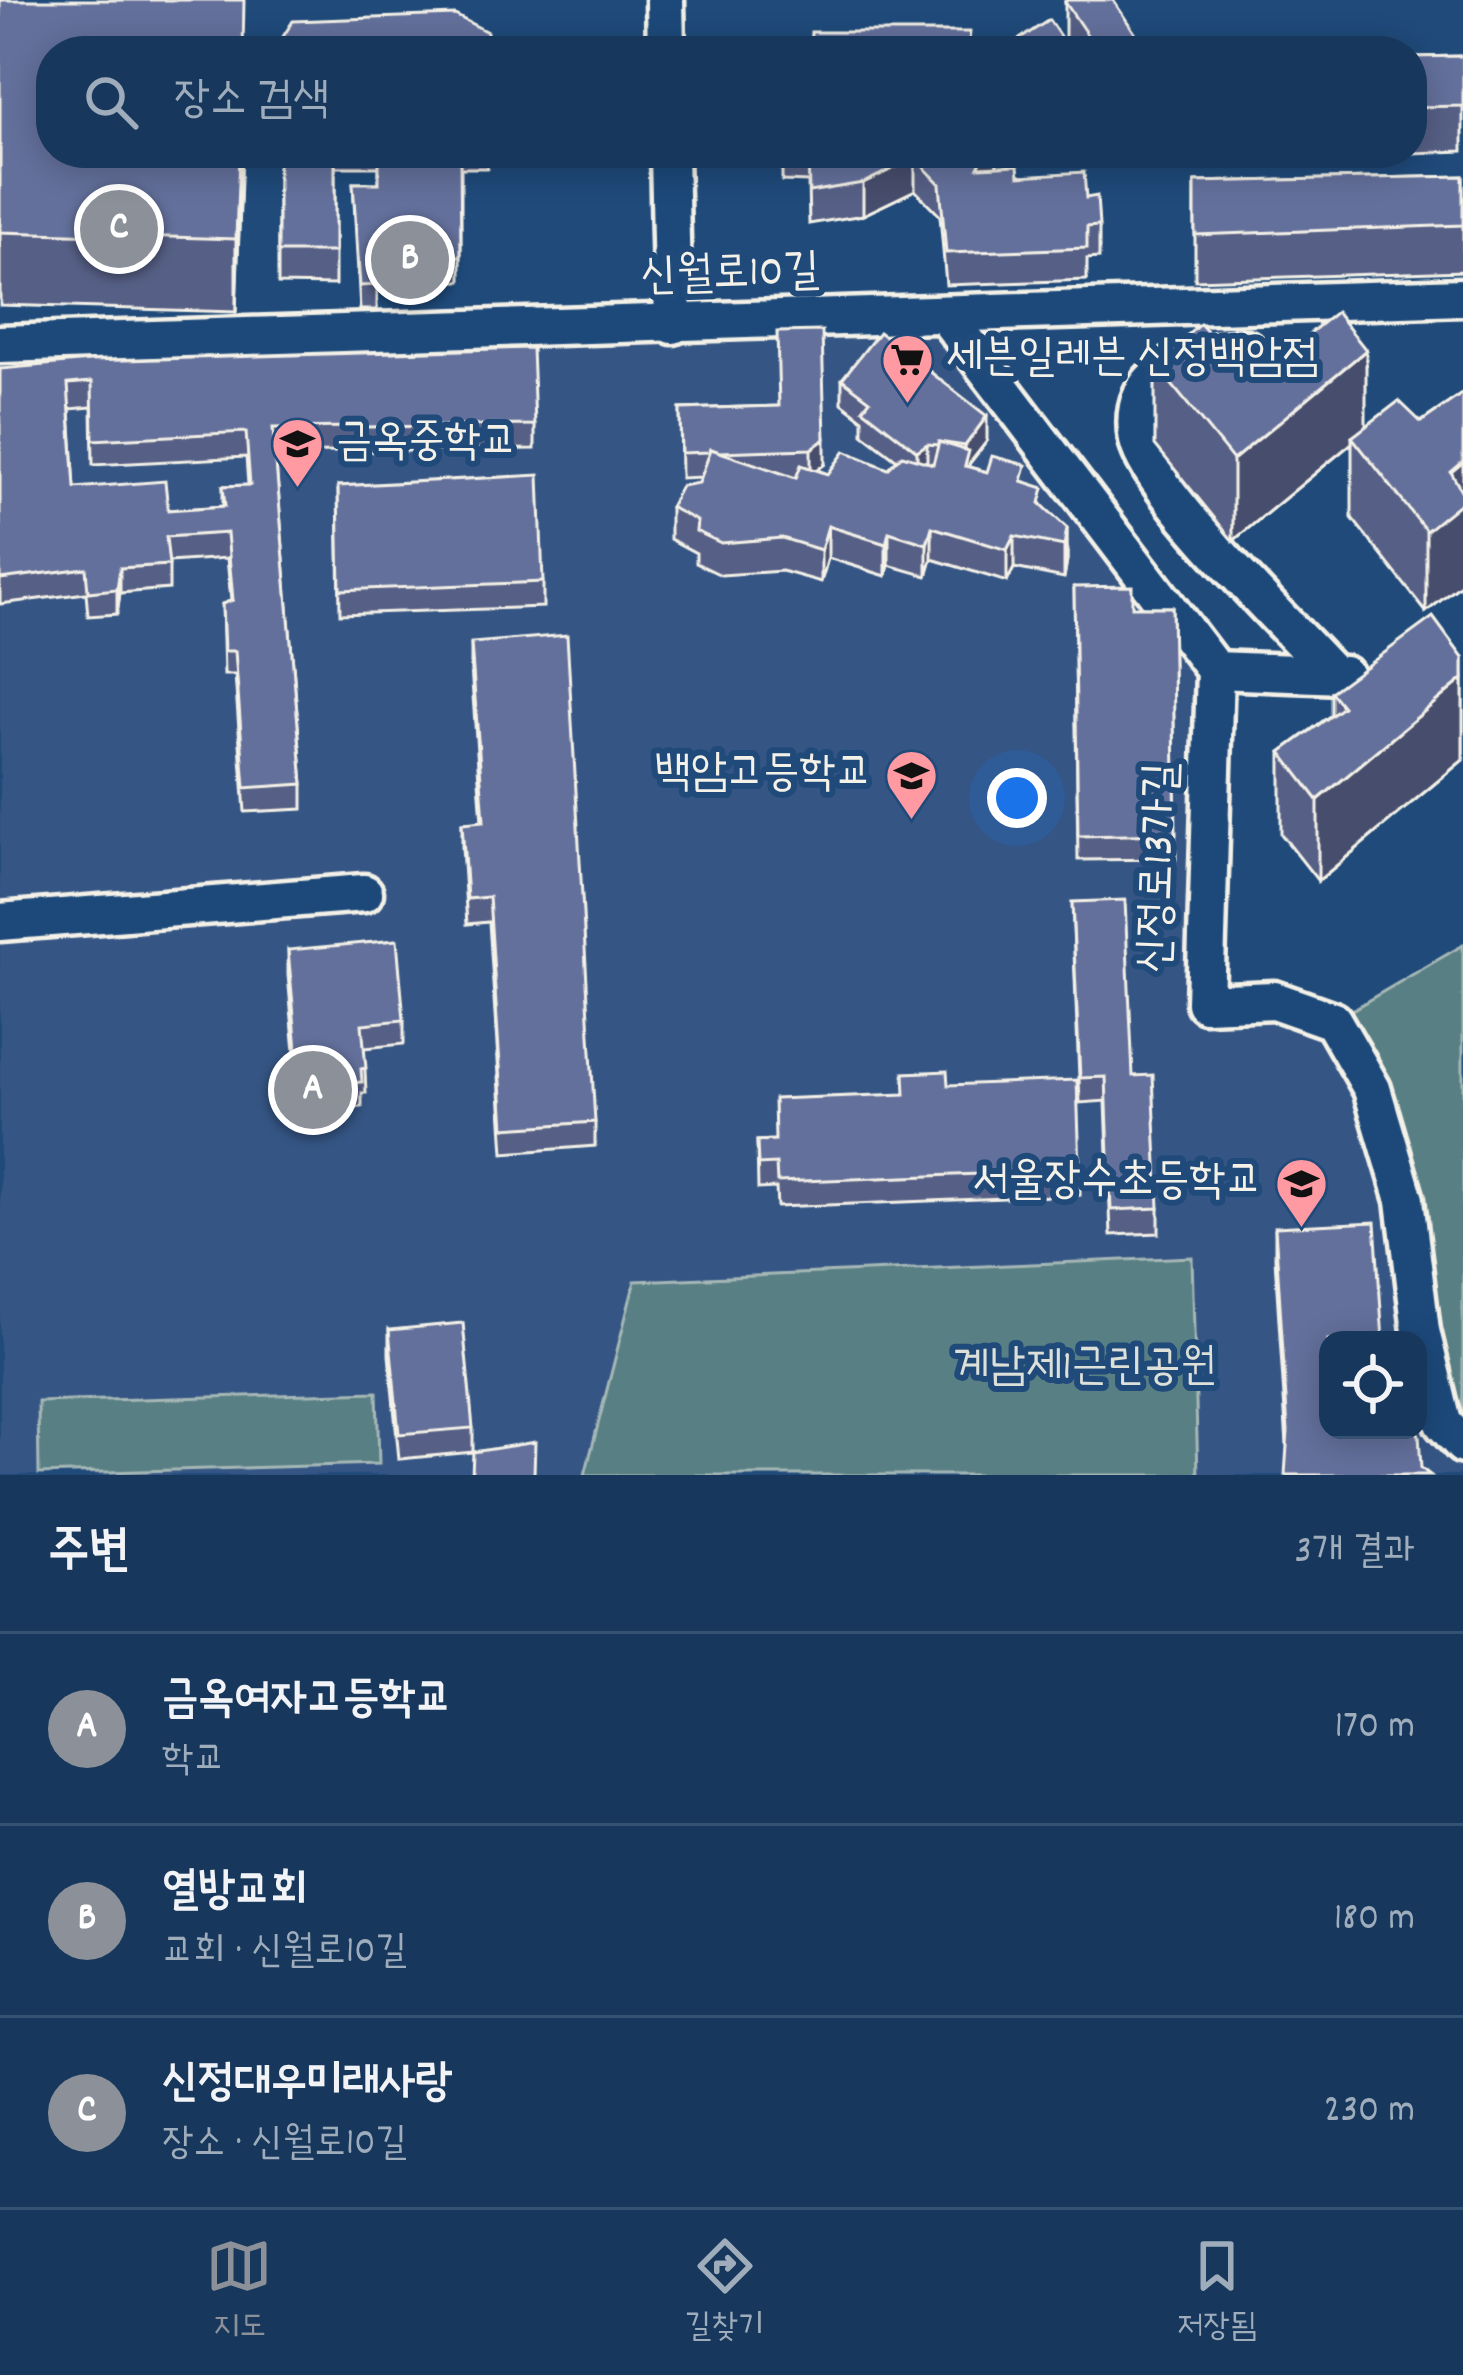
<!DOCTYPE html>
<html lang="ko">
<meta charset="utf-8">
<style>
body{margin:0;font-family:Dekko,"Poor Story",sans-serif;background:#203f62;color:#f1f3f6}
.controls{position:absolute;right:36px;bottom:36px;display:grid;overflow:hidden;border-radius:24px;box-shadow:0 6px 30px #0003}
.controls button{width:108px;height:108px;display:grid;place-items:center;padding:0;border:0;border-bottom:3px solid #365272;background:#17385c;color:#f1f3f6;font:60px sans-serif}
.you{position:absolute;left:1017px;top:798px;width:42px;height:42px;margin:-30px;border:9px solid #fff;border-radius:50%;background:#1a73e8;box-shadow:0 0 0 18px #1a73e833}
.badge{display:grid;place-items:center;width:78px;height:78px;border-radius:50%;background:#8c9099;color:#fff;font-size:39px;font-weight:700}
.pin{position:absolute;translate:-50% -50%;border:6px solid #fff;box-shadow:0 3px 12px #0006}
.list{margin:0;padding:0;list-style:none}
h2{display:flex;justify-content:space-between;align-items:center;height:156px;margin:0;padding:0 48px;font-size:51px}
h2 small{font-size:39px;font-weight:400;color:#9eacbb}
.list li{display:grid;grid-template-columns:78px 1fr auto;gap:36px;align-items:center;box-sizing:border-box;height:192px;padding:0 48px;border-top:3px solid #365272}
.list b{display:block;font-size:45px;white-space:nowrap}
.list p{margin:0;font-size:39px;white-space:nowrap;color:#9eacbb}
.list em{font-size:39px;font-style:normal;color:#9eacbb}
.icon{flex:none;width:66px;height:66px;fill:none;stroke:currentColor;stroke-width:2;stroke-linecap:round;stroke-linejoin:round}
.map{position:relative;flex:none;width:1463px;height:1475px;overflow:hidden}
.search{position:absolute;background:#17385c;box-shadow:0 6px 30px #0003;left:36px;right:36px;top:36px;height:132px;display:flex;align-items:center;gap:30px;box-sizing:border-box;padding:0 42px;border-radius:48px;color:#9eacbb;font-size:45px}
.sheet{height:732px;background:#17385c}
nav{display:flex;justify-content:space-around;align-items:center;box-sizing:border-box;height:168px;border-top:3px solid #365272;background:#17385c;font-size:33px;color:#9eacbb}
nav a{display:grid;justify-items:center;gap:6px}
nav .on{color:#8c9099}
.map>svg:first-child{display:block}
</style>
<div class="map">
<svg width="1463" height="1475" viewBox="0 0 1463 1475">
<rect width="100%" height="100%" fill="#1f4a7a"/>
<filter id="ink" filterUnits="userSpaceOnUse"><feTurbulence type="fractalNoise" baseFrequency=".00833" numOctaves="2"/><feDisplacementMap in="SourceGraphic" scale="24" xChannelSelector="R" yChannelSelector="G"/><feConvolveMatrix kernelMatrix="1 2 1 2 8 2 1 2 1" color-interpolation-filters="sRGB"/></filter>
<g filter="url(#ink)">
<path fill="#345584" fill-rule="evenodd" d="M946 316 1215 670 1206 972 1333 1021 1463 1445V1475H1198L1192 1258 636 1281 585 1475H0V344ZM1328 1340H1418V1430H1328Z"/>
<g fill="#597f84" stroke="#a6b8b6" stroke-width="3">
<path d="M1463 945V1445L1405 1200 1333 1021Z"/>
<path d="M1192 1257 1198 1475H585L635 1281Z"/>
<path d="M377 1392 379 1464 39 1474 38 1402Z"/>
</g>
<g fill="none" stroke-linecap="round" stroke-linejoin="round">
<defs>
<g id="minor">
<path d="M665 0 666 51"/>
<path d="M669 153 673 325"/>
<path d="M946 316 1215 670 1205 1003 1274 1000 1333 1021 1372 1089 1405 1200 1421 1331 1443 1423 1463 1445"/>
<path d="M0 344 1463 297"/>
<path d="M1246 349C1192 353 1125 367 1138 440 1149 492 1291 628 1333 675"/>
<path d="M1215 670 1344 675"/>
<path d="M0 922 364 893"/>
</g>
</defs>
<use href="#minor" stroke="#f4f1e8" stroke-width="45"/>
<use href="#minor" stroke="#1f4a7a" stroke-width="36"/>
</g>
<g fill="#565f85" stroke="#f4f1e8" stroke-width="3" fill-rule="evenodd">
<path d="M0 0 245 51 236 312 0 305Z"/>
<path d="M1065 2 1139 51H1015V42L1065 43Z"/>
<path d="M1463 56V151L1412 153V57Z"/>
<path d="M278 153H487V168H461V281L377 282V310H360L353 183H379V167H335V285L278 284Z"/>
<path d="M782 153H1003L995 166 1086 198 1099 226V258L1087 259V280L946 285 940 216 915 190 863 215 809 224 808 182 782 181Z"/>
<path d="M1157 153H1402L1157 161Z"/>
<path d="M1463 176V271L1195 280V182Z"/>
<path d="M1155 364 1253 379 1366 426 1421 422 1463 393V583L1426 612 1352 518V443L1233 541 1155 445Z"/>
<path d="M0 369 535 425V449L275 453 303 784V809L245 812 235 675H224L222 604 231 601 227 558 169 562V589L120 593 117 614 88 616 86 593 0 604ZM92 407 93 465 246 457 248 485 223 486V506L168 510 75 488 70 409Z"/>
<path d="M842 379 987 441 969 464V467L1026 482 1044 507 1067 528V560L1064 578 1014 568 1007 582 932 559 927 576 889 565 886 576 828 558 821 582 782 571 721 575 696 563V553L670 539V507L699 483 701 477 681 478 680 409 778 406 825 464 817 470 828 474 888 469 897 460 863 434V419L842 403Z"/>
<path d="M338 486 543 582V607L340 614Z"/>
<path d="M1074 587 1132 607H1172L1176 859 1078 860Z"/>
<path d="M471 643 595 1122V1146L504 1153 489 922 467 924 462 848V823L482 822 471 668Z"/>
<path d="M1463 658V760L1318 881 1281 834V752L1331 715V692Z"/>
<path d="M1072 902 1133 1076 1159 1208V1233L1111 1235 1106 1101 1080 1103Z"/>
<path d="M288 950 404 1020V1044L364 1048 366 1093H362V1107L333 1110 331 1093 299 1096 288 975Z"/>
<path d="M948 1085 1080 1170V1195L777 1207 776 1188 758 1189 757 1141 774 1140 904 1094Z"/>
<path d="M1275 1227 1328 1340 1421 1468 1287 1445 1275 1259Z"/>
<path d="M389 1330 473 1428V1452L535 1475 473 1452 399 1459 389 1355Z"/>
</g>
<g fill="#464e6c" stroke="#f4f1e8" stroke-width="3">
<path d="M1139 39V51H1121Z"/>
<path d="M239 153H242L236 312V239Z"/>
<path d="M985 153H1003L978 200V167Z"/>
<path d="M1055 153H1070L1055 163Z"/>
<path d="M915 158V190L863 215V183Z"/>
<path d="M1366 350V431L1352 437V443L1233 541V460Z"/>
<path d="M987 416V441L969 464V483L965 498V446Z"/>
<path d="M825 439V464L811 474V449Z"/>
<path d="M927 444V469L917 476V451Z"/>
<path d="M1463 462V583L1426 612V531L1451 472Z"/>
<path d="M828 526V558L821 582V550Z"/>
<path d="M932 527V559L927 576V544Z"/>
<path d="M1067 528V560L1064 578V546Z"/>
<path d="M889 532V565L886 576V544Z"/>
<path d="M1014 536V568L1007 582V550Z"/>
<path d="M120 568V593L117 614V589Z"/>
<path d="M1463 679V760L1318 881V800Z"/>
</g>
<g fill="#646f9b" stroke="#f4f1e8" stroke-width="3" fill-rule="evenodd">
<path d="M0 0H244L243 51H51V153H239L236 239 0 232Z"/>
<path d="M1067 0H1113L1139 39 1121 51H1098L1065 2Z"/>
<path d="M455 15 487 32V51H279V43L293 21Z"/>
<path d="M1049 20 1070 51H1021L1015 42Z"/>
<path d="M811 32H970L968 51H810Z"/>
<path d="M1463 56V106L1412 107V57Z"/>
<rect x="278" y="153" width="57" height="99"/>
<path d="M808 153H985L978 167 1018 165 1019 176 1084 172 1086 198 1097 196 1099 226 1087 227V248L946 253 940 184 915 158 863 183 809 192Z"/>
<path d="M460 158 461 256 377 257V285L360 286 353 183H379V159Z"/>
<path d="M1463 176V225L1195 235V182Z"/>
<path d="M1336 312 1366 350 1233 460 1155 364 1200 324 1253 379Z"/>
<path d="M822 331 825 439 811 449 719 452 711 449 710 452 681 453 680 409 779 406 777 332Z"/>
<path d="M879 332 987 416 965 446 939 442V445L927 444 917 451 863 409 870 400 842 379Z"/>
<path d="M532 348 535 425 273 428 303 784 245 788 235 651H224L222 604 233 600 227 533 166 537 169 565 120 568 117 589 88 592 86 568 0 579V369L90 361ZM92 382 93 440 246 432 250 485 223 486 225 506 168 510 165 481 75 488 68 384Z"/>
<path d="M1463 393V462L1451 472 1463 494V501L1426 531 1352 437 1399 401 1421 422Z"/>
<path d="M939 442 969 451 965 466 987 472 992 456 1026 465 1022 481 1044 488 1040 503 1067 528 1064 546 1014 536 1007 550 932 527 927 544 889 532 886 544 828 526 821 550 782 538 721 543 696 531 697 521 670 507 681 486 699 483 711 449 796 478 801 465 828 474 845 451 888 469 902 455 933 464Z"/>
<path d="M539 475 543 582 340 590 338 486Z"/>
<path d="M1132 586V607H1172L1176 834 1078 836 1074 587Z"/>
<path d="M1433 617 1463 658V679L1318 800 1281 752 1343 707 1331 692Z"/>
<path d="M567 635 595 1122 504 1128 489 897 467 899 462 823 484 821 471 643Z"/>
<path d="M1125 900 1133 1076 1153 1075 1159 1208 1111 1210 1106 1077 1080 1078 1072 902Z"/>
<path d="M397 940 404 1020 362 1024 366 1068 361 1069 362 1082 333 1085 331 1069 299 1072 288 950Z"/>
<path d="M947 1071 948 1085 1077 1080 1080 1170 777 1182 776 1164 758 1165 757 1141 775 1140 774 1099 905 1094 904 1073Z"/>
<path d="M1375 1222 1383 1340H1328V1430H1416L1419 1435 1421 1468 1430 1475H1285L1288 1431 1275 1227Z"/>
<path d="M463 1323 473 1428 399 1434 389 1330Z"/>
<path d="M535 1442 534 1475H472L473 1452Z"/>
</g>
</g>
<defs>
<symbol id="supermarket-pin" viewBox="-11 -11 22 30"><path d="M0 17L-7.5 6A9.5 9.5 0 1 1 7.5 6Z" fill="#ff9aa2" stroke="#1f4a7a"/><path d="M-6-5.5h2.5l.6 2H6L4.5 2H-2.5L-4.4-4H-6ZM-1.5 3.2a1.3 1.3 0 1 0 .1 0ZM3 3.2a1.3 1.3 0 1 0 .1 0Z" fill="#111"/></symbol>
<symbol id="school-pin" viewBox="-11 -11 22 30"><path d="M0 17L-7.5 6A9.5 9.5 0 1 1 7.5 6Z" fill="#ff9aa2" stroke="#1f4a7a"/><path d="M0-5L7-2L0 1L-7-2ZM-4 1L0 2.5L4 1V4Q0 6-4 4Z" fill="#111"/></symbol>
</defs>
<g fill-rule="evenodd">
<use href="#supermarket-pin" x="878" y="330" width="59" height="81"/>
<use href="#school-pin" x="268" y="414" width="59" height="81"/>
<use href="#school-pin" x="882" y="746" width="59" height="81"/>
<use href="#school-pin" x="1272" y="1154" width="59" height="81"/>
</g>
<g text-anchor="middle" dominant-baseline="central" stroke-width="12" stroke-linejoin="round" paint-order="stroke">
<g font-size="45" fill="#f4f1e8" stroke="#1f4a7a">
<text transform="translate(730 276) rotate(-2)">신월로10길</text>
<text transform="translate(1161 868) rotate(-88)">신정로13가길</text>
</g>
<g font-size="45" fill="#f4f1e8" stroke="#1f4a7a" text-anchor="start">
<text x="946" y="360">세븐일레븐 신정백암점</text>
<text x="336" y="444">금옥중학교</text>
<text x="872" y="775" text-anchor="end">백암고등학교</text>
<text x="1262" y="1183" text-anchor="end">서울장수초등학교</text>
</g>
<g font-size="45" fill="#dde0d9" stroke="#1f4a7a">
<text x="1085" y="1369">계남제1근린공원</text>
</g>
</g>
</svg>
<div class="controls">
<button><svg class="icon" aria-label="locate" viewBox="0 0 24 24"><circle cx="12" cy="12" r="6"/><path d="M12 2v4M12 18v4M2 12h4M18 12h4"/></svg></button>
</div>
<div class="you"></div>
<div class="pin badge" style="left:313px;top:1090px">A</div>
<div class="pin badge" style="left:410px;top:260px">B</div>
<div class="pin badge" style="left:119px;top:229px">C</div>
<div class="search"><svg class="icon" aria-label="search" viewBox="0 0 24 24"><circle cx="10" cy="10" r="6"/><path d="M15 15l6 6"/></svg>장소 검색</div>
</div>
<section class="sheet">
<h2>주변<small>3개 결과</small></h2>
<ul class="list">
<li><span class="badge">A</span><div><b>금옥여자고등학교</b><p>학교</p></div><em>170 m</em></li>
<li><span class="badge">B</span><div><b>열방교회</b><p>교회 · 신월로10길</p></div><em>180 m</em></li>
<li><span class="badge">C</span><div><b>신정대우미래사랑</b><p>장소 · 신월로10길</p></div><em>230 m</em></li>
</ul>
</section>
<nav>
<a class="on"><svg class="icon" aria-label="map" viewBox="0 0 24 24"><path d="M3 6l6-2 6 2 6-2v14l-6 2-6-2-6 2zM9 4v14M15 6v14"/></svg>지도</a>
<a><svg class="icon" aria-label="directions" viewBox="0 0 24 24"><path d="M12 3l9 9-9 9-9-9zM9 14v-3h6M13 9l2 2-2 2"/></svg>길찾기</a>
<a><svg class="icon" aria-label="saved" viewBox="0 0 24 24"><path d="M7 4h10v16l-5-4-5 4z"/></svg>저장됨</a>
</nav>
